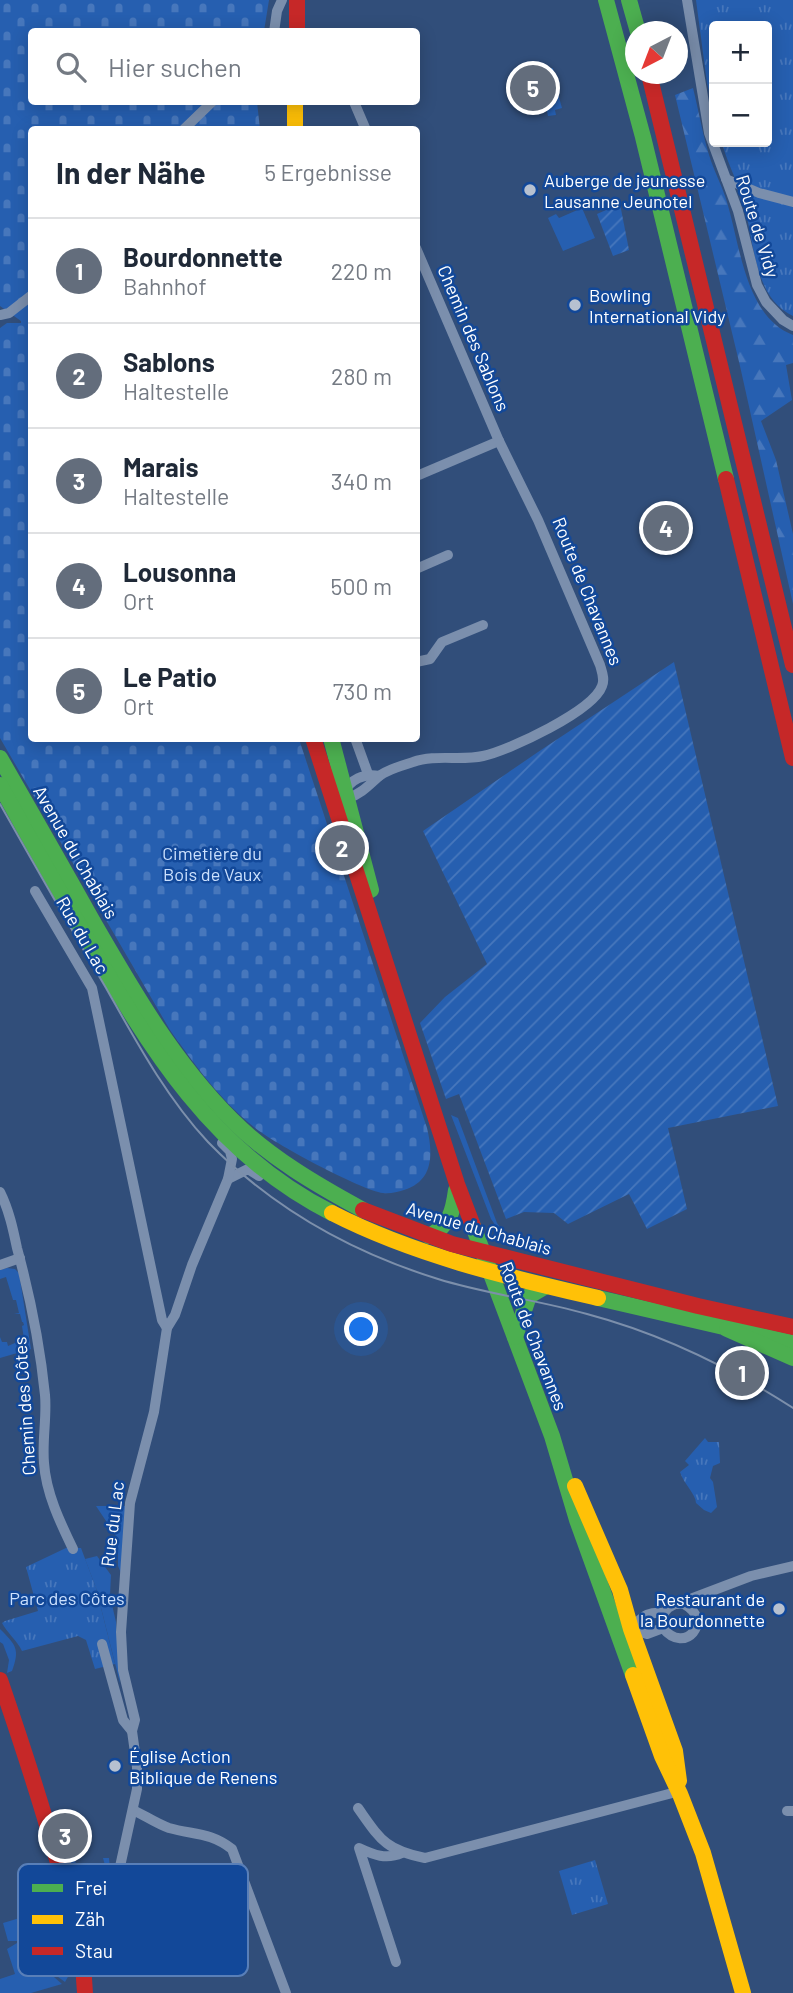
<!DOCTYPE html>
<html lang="de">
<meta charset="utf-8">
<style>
body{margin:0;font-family:Barlow,sans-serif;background:#f6f6f7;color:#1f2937}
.controls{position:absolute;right:21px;top:21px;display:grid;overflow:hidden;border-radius:7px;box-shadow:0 4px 18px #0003}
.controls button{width:63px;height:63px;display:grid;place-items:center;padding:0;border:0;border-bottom:2px solid #e0e1e3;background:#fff;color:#1f2937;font:35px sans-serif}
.compass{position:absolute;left:625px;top:21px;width:63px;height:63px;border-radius:50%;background:#fff;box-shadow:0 4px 18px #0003;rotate:222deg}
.you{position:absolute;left:362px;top:1330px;width:24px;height:24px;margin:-18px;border:5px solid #fff;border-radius:50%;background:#1a73e8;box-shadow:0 0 0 10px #1a73e833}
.badge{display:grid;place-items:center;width:46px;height:46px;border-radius:50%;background:#636d7c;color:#fff;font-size:23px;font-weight:700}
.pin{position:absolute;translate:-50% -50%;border:4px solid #fff;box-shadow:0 2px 7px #0006}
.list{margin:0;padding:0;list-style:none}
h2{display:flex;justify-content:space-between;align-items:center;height:91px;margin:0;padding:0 28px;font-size:30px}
h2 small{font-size:23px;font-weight:400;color:#747a83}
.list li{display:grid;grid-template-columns:46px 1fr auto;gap:21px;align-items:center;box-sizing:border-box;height:105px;padding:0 28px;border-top:2px solid #e0e1e3}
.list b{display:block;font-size:26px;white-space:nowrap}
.list p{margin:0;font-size:23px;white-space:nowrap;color:#747a83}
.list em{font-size:23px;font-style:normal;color:#747a83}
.icon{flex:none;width:38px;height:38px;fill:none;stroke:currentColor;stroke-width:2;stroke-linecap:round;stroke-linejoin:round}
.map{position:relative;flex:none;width:793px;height:1993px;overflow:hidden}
.search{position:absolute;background:#fff;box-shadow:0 4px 18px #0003;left:28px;top:28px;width:392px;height:77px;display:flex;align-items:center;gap:18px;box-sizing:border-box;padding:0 24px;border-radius:7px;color:#747a83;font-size:26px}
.panel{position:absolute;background:#fff;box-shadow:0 4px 18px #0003;left:28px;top:126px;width:392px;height:616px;border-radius:7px}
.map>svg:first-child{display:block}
</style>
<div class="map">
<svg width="793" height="1993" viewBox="0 0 793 1993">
<defs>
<pattern id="forest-firs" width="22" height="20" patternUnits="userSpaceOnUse" patternTransform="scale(1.75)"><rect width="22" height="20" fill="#265fb0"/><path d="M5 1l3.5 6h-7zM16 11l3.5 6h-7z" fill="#4777bc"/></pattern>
<pattern id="cemetery-stones" width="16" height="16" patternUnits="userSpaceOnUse" patternTransform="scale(1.75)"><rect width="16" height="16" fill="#265fb0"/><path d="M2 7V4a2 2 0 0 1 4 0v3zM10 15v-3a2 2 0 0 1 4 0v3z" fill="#4777bc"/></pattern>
<pattern id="park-tufts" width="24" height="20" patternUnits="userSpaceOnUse" patternTransform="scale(1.75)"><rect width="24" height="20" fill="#265fb0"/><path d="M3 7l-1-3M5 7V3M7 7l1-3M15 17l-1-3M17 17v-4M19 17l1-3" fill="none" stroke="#4777bc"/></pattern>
<pattern id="garden-furrows" width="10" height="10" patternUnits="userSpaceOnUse" patternTransform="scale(1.75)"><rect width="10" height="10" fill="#265fb0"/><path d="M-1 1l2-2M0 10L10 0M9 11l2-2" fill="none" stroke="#4777bc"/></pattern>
</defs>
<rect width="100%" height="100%" fill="#314e7a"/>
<g fill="#265fb0">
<path d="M542 67 544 71 553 68 556 83H555L562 108 555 110 556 115 548 116 537 68Z"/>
<path d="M582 208 595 238 563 251 548 218 556 214 559 218Z"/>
<path d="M451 1115 458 1118 497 1223 505 1234 503 1236 491 1219Z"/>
<path d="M7 1268 15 1269 19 1273 31 1349 0 1358V1337L2 1342H7L8 1346 24 1339 22 1326 24 1325 23 1322H22L20 1314H14L19 1313 16 1300H13L6 1277 0 1279V1270Z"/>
<path d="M96 1506H127L121 1573 118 1566V1539Z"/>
<path d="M97 1556 111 1575 110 1596 116 1622 120 1683 96 1588 85 1559Z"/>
<path d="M0 1629C16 1645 20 1649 12 1671L7 1673 9 1660 3 1644 0 1642Z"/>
<path d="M65 1824 83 1889 104 1884 107 1873 103 1858H109L110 1869 100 1901 82 1898 59 1825Z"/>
<path d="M53 1908 69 1968V1975L65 1982 50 1971 26 1944 20 1941H8L3 1923Z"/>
<path d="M17 1943 24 1946 47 1971 62 1984 31 1993H0V1979L15 1974 7 1949Z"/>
</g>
<path fill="url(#forest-firs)" d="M693 88C699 112 703 137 711 161 715 173 721 184 725 196 740 239 743 316 793 335V363L786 365 792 400 761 421 776 460 793 534V604L740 366 675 95Z"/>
<path fill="url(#cemetery-stones)" d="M0 0H269L264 31 32 32V102H257L260 129 32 130V738L299 739 427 1128C433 1153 434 1181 404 1190 397 1192 390 1194 383 1193 363 1191 271 1142 254 1127 221 1101 194 1064 170 1030L0 738V328L7 323H21V321L0 306Z"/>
<g fill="url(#park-tufts)">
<path d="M696 0H793V316C750 295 755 234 741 194 735 176 726 160 722 142H767V26H714V111L707 83Z"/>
<path d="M705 1438 708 1442H719L720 1463 713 1466 710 1478 713 1482 717 1507 711 1513 704 1510 696 1503C696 1494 683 1483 680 1472L689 1465 685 1461Z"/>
<path d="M66 1548H81L96 1588 115 1664 95 1669 86 1640 78 1636 22 1651C17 1640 7 1633 2 1623L5 1621 38 1611 26 1567Z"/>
<path d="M595 1860 608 1904 572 1915 559 1871Z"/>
</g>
<g fill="url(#garden-furrows)">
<path d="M620 204 629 250 613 256 597 214Z"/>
<path d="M674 662 778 1106 668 1128 687 1209 647 1229 629 1194 568 1224 554 1213 524 1212 506 1219 459 1094 446 1099 420 1023 445 997 487 964 423 831 538 752Z"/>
</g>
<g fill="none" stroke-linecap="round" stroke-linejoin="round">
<g stroke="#7b8fad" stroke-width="10">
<path d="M687 0 709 133 738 211 757 285 766 302 783 320 793 326"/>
<path d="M274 32 277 11 282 0"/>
<path d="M354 102 366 130"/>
<path d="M183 130 212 102"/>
<path d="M726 179 759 193 793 202"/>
<path d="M0 315 9 313 32 295"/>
<path d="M419 475 499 441"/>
<path d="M416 569 448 555"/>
<path d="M416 662 430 659 442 642 483 625"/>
<path d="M355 738 368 774"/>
<path d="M343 794 348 798C361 794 369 785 378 777 386 770 403 765 413 762 435 754 461 761 483 756 510 750 593 711 602 686 605 679 602 672 600 665L538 520 499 441 416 248"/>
<path d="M343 794C350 779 364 773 379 776"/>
<path d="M35 891 92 988 162 1320 167 1328"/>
<path d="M228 1179 248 1169 259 1176"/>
<path d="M0 1192C9 1210 13 1229 17 1248 30 1296 40 1345 45 1395 47 1417 42 1440 44 1463 46 1493 60 1522 73 1549"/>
<path d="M0 1265 20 1258"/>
<path d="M684 1604C714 1620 685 1656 663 1628L664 1613 668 1608 675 1604H684L693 1598 751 1576 793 1566"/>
<path d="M631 1629 647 1634 663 1628"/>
<path d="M628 1630C642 1620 643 1611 664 1613"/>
<path d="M102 1644 123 1720 132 1731"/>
<path d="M358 1808C380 1839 385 1850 425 1858L680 1791"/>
<path d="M133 1810C144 1815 157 1824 169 1828 194 1835 210 1832 232 1849L286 1993"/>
<path d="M787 1811H793"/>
<path d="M75 1922C94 1916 105 1912 114 1894L137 1789V1767L132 1731 135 1720 123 1670 121 1632 130 1503 154 1412 167 1328 175 1315 192 1265 228 1179 232 1159 230 1151 222 1143"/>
<path d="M396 1962 359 1848C374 1855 386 1860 402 1853"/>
</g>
<g stroke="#4caf50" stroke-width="16">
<path d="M606 0 643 137 726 479"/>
<path d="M629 0 638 32"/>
<path d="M331 738 371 890"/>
<path d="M0 758C31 812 62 866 92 920 133 991 173 1061 232 1120 269 1157 317 1185 363 1210"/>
<path d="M0 785C28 836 57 887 86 937 150 1049 213 1153 332 1213"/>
<path d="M473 1226 552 1436 577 1520 633 1675"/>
<path d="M429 1236C450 1225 453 1212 456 1190"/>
<path d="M598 1298 793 1343"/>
<path d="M727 1329 793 1358"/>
<path d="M515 1337 529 1296 546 1286"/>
</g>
<g stroke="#ffc107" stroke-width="16">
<path d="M295 102V130"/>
<path d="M332 1213C416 1256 508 1277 598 1298"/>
<path d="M575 1486 620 1590 631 1629 675 1751 679 1781"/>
<path d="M633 1675 662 1756 680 1794 703 1853 743 1993"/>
</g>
<g stroke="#c62828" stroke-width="16">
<path d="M297 0V32"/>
<path d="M649 74 793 665"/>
<path d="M726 479 793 758"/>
<path d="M313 738 457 1184 473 1226"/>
<path d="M363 1210 452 1244 698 1306 793 1327"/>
<path d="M0 1680C20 1738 39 1796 56 1856 70 1901 83 1945 85 1993"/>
</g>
<path stroke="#7c8fab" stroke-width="2" d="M0 804C35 866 70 927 106 988 136 1041 166 1097 208 1142 272 1208 351 1252 438 1279 486 1294 538 1300 587 1314 662 1334 728 1366 793 1408"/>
</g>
<g fill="#b7c1d0" stroke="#124899" stroke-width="2.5">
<circle cx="530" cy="190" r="7"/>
<circle cx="575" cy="305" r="7"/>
<circle cx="779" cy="1609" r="7"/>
<circle cx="115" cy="1766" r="7"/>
</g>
<g text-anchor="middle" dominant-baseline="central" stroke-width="5" stroke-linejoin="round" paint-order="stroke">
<g font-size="18" fill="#fff" stroke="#124899" text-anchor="start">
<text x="544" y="180">Auberge de jeunesse<tspan x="544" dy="21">Lausanne Jeunotel</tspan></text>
<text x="589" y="295">Bowling<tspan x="589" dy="21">International Vidy</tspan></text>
<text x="765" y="1599" text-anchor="end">Restaurant de<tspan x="765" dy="21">la Bourdonnette</tspan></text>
<text x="129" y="1756">Église Action<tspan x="129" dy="21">Biblique de Renens</tspan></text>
</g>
<g font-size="18" fill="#fff" stroke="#124899">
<text transform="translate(758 226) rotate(73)">Route de Vidy</text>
<text transform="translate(474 338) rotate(67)">Chemin des Sablons</text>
<text transform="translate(588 591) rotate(68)">Route de Chavannes</text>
<text transform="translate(76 852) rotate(60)">Avenue du Chablais</text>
<text transform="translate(83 935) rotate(60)">Rue du Lac</text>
<text transform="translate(479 1228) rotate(16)">Avenue du Chablais</text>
<text transform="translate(534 1336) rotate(69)">Route de Chavannes</text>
<text transform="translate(24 1406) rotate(-94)">Chemin des Côtes</text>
<text transform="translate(112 1524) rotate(-83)">Rue du Lac</text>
</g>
<g font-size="18" fill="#cce1fe" stroke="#124899">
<text x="212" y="853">Cimetière du<tspan x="212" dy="21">Bois de Vaux</tspan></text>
<text x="67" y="1598">Parc des Côtes</text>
</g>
</g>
<rect x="18" y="1864" width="230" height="112" rx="10" fill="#124899" stroke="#597fb8" stroke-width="2"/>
<rect x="32" y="1884" width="31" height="8" fill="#4caf50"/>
<rect x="32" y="1915" width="31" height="9" fill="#ffc107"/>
<rect x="32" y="1947" width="31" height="8" fill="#c62828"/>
<g font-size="19" fill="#fff">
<text x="75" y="1895">Frei</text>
<text x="75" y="1926">Zäh</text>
<text x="75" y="1958">Stau</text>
</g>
</svg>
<div class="controls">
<button>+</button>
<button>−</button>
</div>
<svg class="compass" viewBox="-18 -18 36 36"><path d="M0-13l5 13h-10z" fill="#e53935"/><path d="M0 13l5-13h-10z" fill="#747a83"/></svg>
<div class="you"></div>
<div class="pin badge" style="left:742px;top:1373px">1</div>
<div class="pin badge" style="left:342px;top:848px">2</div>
<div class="pin badge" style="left:65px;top:1836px">3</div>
<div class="pin badge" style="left:666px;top:528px">4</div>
<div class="pin badge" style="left:533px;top:88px">5</div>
<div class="search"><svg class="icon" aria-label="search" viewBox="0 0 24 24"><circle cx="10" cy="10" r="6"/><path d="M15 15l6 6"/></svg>Hier suchen</div>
<section class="panel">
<h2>In der Nähe<small>5 Ergebnisse</small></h2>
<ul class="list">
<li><span class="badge">1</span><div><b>Bourdonnette</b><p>Bahnhof</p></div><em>220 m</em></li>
<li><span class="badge">2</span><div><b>Sablons</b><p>Haltestelle</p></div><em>280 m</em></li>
<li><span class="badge">3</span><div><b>Marais</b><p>Haltestelle</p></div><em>340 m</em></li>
<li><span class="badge">4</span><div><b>Lousonna</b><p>Ort</p></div><em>500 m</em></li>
<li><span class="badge">5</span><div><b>Le Patio</b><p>Ort</p></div><em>730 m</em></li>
</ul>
</section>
</div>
